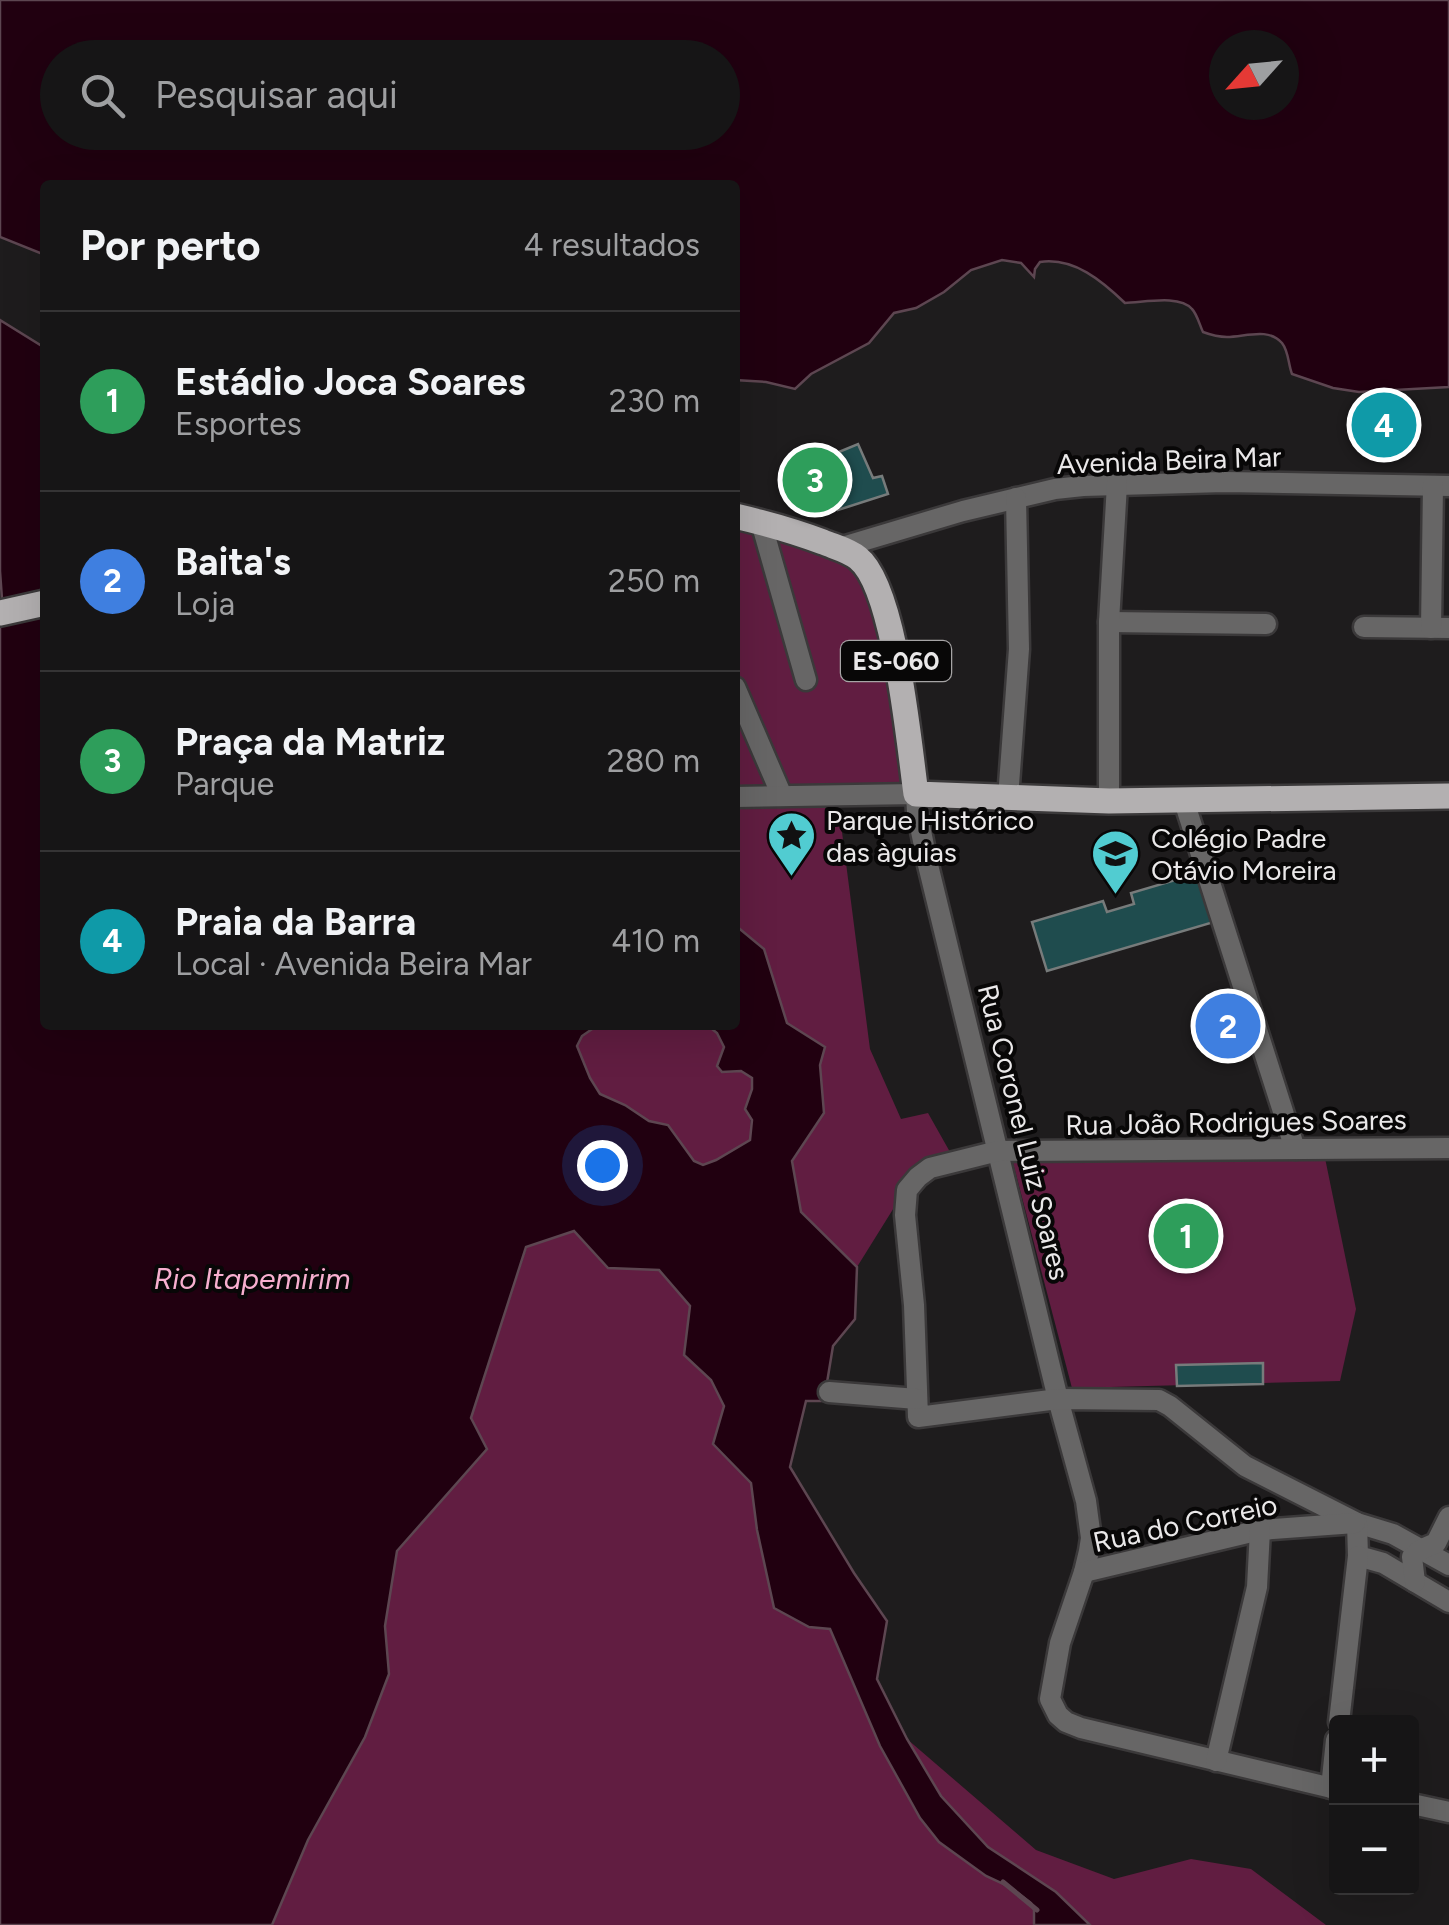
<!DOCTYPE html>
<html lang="pt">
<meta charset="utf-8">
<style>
body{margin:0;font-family:Figtree,sans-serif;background:#1f1e1f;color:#f1f3f6}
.controls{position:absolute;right:30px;bottom:30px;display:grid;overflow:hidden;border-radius:10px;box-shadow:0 10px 40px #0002}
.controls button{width:90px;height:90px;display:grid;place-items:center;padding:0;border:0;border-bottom:2px solid #353435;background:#161516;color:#f1f3f6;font:50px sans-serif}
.compass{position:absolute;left:1209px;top:30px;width:90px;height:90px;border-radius:50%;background:#161516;box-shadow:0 10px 40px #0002;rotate:243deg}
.you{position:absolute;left:602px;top:1165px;width:35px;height:35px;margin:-25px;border:8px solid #fff;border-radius:50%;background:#1a73e8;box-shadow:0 0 0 15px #1a73e833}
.badge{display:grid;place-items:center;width:65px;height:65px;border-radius:50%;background:#7c3aed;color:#fff;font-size:32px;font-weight:700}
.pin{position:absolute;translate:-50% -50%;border:5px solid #fff;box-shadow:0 2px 10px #0006}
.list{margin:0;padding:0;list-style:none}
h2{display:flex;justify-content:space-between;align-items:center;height:130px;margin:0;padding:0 40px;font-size:42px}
h2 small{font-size:32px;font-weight:400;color:#9e9fa1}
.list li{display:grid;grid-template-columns:65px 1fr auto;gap:30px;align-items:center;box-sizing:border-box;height:180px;padding:0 40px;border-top:2px solid #353435}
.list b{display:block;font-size:38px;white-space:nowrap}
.list p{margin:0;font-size:32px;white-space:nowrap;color:#9e9fa1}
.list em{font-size:32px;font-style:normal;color:#9e9fa1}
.icon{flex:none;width:55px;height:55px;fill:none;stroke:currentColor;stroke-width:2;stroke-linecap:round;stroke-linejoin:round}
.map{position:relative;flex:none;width:1449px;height:1925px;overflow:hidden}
.search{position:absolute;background:#161516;box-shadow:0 10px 40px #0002;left:40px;top:40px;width:700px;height:110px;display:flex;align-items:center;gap:25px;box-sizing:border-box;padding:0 35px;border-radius:55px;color:#9e9fa1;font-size:38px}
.panel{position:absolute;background:#161516;box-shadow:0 10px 40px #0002;left:40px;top:180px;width:700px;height:850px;border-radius:10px}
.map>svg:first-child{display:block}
</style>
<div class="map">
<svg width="1449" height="1925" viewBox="0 0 1449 1925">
<rect width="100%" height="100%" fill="#1e1c1d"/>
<g fill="#611d41">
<path d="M809 457 841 485 826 492 830 506 782 495Z"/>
<path d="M735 516 850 553 878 631 914 788 831 790 842 832 870 1049 901 1119 928 1113 950 1152 909 1174 895 1206 857 1267 801 1212 792 1161 824 1113 820 1065 787 1023 764 949 735 925Z"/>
<path d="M598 1025H679L682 1027 707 1025 717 1033 724 1047 720 1055 752 1078C752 1088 749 1095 749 1104 750 1117 752 1127 750 1140L716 1160 703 1165 694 1161 668 1126 649 1121 625 1105 600 1094 590 1078 577 1045 582 1036Z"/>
<path d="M1325 1158 1356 1309 1340 1381 1072 1388 1013 1163Z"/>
<path d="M574 1231 608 1268 659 1269 690 1306 684 1355 711 1380 724 1406 713 1444 751 1483 757 1530 774 1607 809 1627 830 1628 880 1746 920 1818 939 1842 986 1876 1010 1887 1031 1903 1034 1910V1925H272L308 1840 389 1674 385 1626 397 1551 487 1449 471 1418 527 1247Z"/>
<path d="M907 1739 1036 1850 1114 1879 1191 1859 1251 1869 1326 1925H1090L1056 1892 988 1847 963 1823 941 1796Z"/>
</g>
<g fill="#210010" stroke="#5d4651" stroke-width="2.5" fill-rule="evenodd">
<path d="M0 0H1449V387L1359 392 1333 388 1292 374C1288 364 1289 352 1282 343 1268 327 1245 337 1227 337 1219 337 1211 335 1203 332 1200 326 1197 314 1192 309 1179 294 1142 303 1125 303 1102 281 1074 257 1040 262L1035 269 1034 277 1021 263 1002 260 971 270 944 292 916 308 894 313 869 343 811 374 795 389 766 382 735 380V185H45V255L0 237ZM1224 45H1284V105H1224ZM58 58H722V132H58Z"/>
<path d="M0 320 45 348V1025H598L582 1036 577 1046 590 1078 600 1094 625 1105 649 1121 668 1125 694 1161 703 1165 716 1160 750 1140 752 1120 745 1109 752 1089V1078L741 1071 722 1072 717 1066 724 1047 717 1033 707 1025H735V925L764 949 787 1023 825 1047 820 1065 824 1113 792 1161 801 1212 857 1267 855 1319 833 1346 824 1401H806L790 1467 854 1573 887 1621 877 1679 907 1739 941 1796 988 1847 1056 1892 1090 1925H1034V1910L1031 1903 1010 1887 986 1876 939 1842 920 1818 880 1746 830 1629 809 1627 774 1608 757 1530 751 1483 713 1444 724 1406 711 1380 684 1355 690 1306 659 1270 608 1268 574 1231 526 1247 471 1418 487 1449 397 1551 385 1626 389 1674 365 1737 308 1840 272 1925H0V628L3 613 0 571Z"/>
</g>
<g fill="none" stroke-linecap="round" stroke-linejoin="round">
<path stroke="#5d4651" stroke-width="5" d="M1003 1882 1037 1910"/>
</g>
<g fill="#1f4c4e" stroke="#777b7b" stroke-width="2.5">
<path d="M858 444 873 478 882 476 888 494 838 510 833 497 850 490 834 454Z"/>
<path d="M1199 873 1214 922 1047 971 1032 922 1103 901 1107 912 1134 904 1131 893Z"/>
<path d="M1263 1363V1384L1177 1386 1176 1365Z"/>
</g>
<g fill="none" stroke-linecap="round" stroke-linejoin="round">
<defs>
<g id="minor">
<path d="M761 522 806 680"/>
<path d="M839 548 963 511 1055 489 1083 486 1224 482 1449 486"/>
<path d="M1109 622 1266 624"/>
<path d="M1364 627 1449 628"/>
<path d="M1431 628 1433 486"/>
<path d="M735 687 782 796"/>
<path d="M735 797 916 794 917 812 928 865 1058 1399 1086 1501 1091 1538 1089 1551 1084 1572 1060 1643 1050 1699 1058 1715 1066 1722 1081 1728 1336 1789"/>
<path d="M1008 798 1019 649 1016 498"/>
<path d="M1183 798 1295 1149"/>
<path d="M1109 801V622L1117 484"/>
<path d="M1449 1148 998 1151 930 1168 918 1177 907 1190 905 1215 914 1305 918 1417 1058 1399 1159 1400 1170 1406 1245 1466 1357 1523 1393 1534 1449 1565"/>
<path d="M829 1392 917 1399"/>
<path d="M1357 1523 1358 1556 1383 1563 1449 1602"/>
<path d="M1084 1572 1260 1530 1355 1523"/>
<path d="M1415 1582 1412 1557 1420 1550 1436 1543 1449 1517"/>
<path d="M1339 1722 1358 1556"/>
<path d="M1216 1761 1257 1587 1260 1530"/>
<path d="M1331 1788 1336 1740"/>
<path d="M1412 1804 1449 1812"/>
</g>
<g id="major">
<path d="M735 516C765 523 794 531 823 542 835 547 848 550 858 558 895 587 909 744 916 794L1109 801 1449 796"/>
<path d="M0 613 45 603"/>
</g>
</defs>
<use href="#minor" stroke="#3b393a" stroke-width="25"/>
<use href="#major" stroke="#3b393a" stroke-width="30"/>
<use href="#minor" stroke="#676666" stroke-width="20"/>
<use href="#major" stroke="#b3b0b1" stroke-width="25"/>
</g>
<defs>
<symbol id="sight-pin" viewBox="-11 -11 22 30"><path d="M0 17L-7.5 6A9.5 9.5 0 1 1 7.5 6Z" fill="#51ccd1" stroke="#080707"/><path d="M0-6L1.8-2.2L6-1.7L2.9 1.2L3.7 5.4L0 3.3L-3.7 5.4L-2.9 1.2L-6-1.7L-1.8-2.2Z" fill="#111"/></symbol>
<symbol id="school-pin" viewBox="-11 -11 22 30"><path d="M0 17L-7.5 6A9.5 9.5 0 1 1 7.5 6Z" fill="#51ccd1" stroke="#080707"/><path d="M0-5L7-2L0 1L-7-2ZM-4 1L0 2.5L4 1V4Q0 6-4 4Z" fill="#111"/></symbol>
</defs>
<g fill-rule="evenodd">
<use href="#sight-pin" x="764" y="808" width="55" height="75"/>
<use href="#school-pin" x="1088" y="826" width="55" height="75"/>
</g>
<g text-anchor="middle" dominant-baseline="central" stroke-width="8" stroke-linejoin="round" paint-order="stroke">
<rect fill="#080707" stroke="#a6a4a5" stroke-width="2.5" x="841" y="641" width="110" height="40" rx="8"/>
<g font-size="25" font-weight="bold" fill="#eae8e9">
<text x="896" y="661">ES-060</text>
</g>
<g font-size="28" fill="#eae8e9" stroke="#080707">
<text transform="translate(1169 460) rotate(-2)">Avenida Beira Mar</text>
<text transform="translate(1236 1122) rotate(-1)">Rua João Rodrigues Soares</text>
<text transform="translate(1024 1132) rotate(76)">Rua Coronel Luiz Soares</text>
<text transform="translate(1185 1523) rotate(-12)">Rua do Correio</text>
</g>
<g font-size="28" fill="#eae8e9" stroke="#080707" text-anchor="start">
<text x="826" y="820">Parque Histórico<tspan x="826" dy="32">das àguias</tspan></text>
<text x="1151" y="838">Colégio Padre<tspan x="1151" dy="32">Otávio Moreira</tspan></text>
</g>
<g font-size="30" font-style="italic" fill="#f7afcf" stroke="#080707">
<text x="252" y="1278">Rio Itapemirim</text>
</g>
</g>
</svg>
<div class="controls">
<button>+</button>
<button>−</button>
</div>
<svg class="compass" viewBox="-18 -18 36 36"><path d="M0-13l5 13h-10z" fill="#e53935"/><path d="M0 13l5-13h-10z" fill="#9e9fa1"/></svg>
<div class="you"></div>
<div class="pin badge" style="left:1186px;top:1236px;background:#2e9e5b">1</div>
<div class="pin badge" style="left:1228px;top:1026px;background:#3f7fe0">2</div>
<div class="pin badge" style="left:815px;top:480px;background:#2e9e5b">3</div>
<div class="pin badge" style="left:1384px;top:425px;background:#0f9aa8">4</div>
<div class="search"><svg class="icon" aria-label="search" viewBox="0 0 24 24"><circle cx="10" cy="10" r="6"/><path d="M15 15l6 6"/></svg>Pesquisar aqui</div>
<section class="panel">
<h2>Por perto<small>4 resultados</small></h2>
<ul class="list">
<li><span class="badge" style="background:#2e9e5b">1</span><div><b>Estádio Joca Soares</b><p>Esportes</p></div><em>230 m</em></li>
<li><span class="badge" style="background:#3f7fe0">2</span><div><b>Baita's</b><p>Loja</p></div><em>250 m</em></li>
<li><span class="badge" style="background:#2e9e5b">3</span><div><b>Praça da Matriz</b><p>Parque</p></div><em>280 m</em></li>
<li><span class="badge" style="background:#0f9aa8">4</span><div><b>Praia da Barra</b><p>Local · Avenida Beira Mar</p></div><em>410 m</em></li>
</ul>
</section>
</div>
